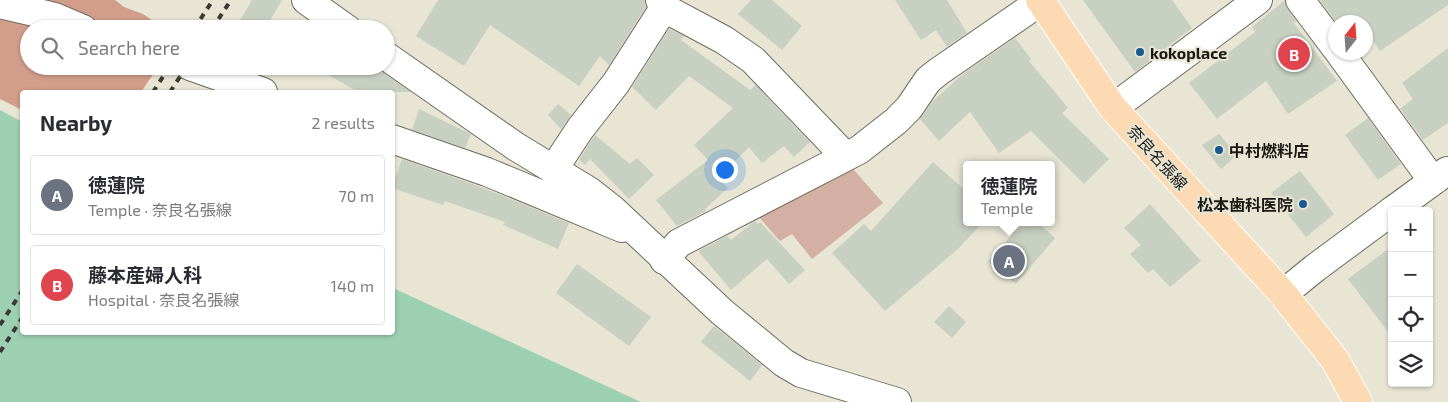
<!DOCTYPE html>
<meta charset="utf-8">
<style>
body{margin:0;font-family:"Exo 2","Noto Sans JP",sans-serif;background:#f7f7f7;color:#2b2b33}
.controls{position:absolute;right:15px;bottom:15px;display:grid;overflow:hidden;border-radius:5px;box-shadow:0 1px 4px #0004}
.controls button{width:45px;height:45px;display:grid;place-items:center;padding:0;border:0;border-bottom:1px solid #e1e1e2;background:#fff;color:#2b2b33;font:25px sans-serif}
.compass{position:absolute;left:1328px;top:15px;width:45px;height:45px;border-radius:50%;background:#fff;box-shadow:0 1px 4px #0004;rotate:17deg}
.you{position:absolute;left:724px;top:169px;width:18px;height:18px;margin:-12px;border:4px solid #fff;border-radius:50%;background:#1a73e8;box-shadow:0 0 0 8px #1a73e833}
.badge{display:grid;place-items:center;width:32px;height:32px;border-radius:50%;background:#d93025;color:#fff;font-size:16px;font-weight:700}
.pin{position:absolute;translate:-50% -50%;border:2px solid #fff;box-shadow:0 1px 5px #0006}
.popup{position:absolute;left:963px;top:161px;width:92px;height:65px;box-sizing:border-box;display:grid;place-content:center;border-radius:5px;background:#fff;filter:drop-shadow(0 1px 4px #0005);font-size:16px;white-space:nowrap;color:#7c7c81}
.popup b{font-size:19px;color:#2b2b33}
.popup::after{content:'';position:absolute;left:50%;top:100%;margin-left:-10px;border:10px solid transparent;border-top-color:#fff}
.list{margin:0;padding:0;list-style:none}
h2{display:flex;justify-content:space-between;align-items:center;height:65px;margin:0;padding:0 20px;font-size:21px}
h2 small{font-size:16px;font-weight:400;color:#7c7c81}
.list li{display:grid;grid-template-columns:32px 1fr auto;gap:15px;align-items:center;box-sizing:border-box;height:80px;margin:0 10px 10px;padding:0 10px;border:1px solid #e1e1e2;border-radius:5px}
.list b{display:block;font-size:19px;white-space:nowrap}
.list p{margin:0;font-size:16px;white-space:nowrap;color:#7c7c81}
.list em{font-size:16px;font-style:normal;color:#7c7c81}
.icon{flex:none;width:28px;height:28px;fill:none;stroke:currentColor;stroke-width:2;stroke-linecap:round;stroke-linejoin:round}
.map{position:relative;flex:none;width:1448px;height:402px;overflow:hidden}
.search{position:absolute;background:#fff;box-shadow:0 1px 4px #0004;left:20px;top:20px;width:375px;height:55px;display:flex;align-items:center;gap:12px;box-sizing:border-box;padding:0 18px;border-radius:28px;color:#7c7c81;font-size:19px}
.panel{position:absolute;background:#fff;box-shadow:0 1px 4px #0004;left:20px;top:90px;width:375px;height:245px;border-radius:5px}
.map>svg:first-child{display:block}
</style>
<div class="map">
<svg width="1448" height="402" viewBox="0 0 1448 402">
<rect width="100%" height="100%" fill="#e8e5d5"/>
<path fill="#d4b0a4" d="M853 169 883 203 812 259 792 234 780 241 758 216Z"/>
<path fill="#d29d8b" d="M0 0H115L124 7 143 14 165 29H29V66H159L141 92H22V110L0 99Z"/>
<path fill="#9cd0b1" d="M0 110 22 122V332H392L393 288 641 402H0Z"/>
<g fill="#c8d0c1">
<path d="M252 0H282L265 29H235Z"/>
<path d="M438 0H645L646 7 609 65 600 56 579 86 490 25 464 66 416 36Z"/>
<path d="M751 0H772L802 26 782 50 738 14Z"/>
<path d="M895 0H947L967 33 947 47 936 30 921 40Z"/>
<path d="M1083 0H1172L1192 28 1135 72Z"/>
<path d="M1285 0 1288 9 1297 22H1293L1337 81 1288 114 1266 81 1217 119 1189 83 1255 32 1252 27Z"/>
<path d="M1320 0H1448V5L1380 51 1366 31V22H1336Z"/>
<path d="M669 29 684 36 681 40 750 90 756 85 810 142 794 157 784 146 762 163 749 147 718 178 728 188 705 209 706 211 677 226 656 200 708 160 694 145 733 108 689 76 656 110 632 87Z"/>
<path d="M1015 38 1031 59 1029 61 1068 108 1062 113 1109 159 1084 184 1031 131 999 153 970 112 939 141 920 119 932 102 963 74Z"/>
<path d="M1448 48V123L1423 140 1400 109 1413 99 1402 83Z"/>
<path d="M313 66H375L411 92H358Z"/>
<path d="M558 104 571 115 561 129 548 115Z"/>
<path d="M419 109 471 134 465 148 412 130Z"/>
<path d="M1368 118 1401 164 1378 180 1345 135Z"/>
<path d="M1219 134 1237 155 1221 169 1202 145Z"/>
<path d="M595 135 630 164 637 158 654 175 629 199 590 159 585 165 579 160Z"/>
<path d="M402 159 481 187 569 223 558 249 503 225 505 222 445 201 443 205 392 188Z"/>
<path d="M933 162 966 191V222H983L959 248 885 311 832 253 864 224 871 231Z"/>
<path d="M1300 171 1334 214 1306 237 1271 193Z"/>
<path d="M1150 204 1201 261 1170 287 1153 269 1148 273 1130 254 1141 245 1124 228Z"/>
<path d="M755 221 758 224 760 222 805 270 789 284 767 259 731 290 698 251 727 236 731 240Z"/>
<path d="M1023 222H1037L1055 238 1016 284 988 262Z"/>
<path d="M1387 250 1392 256V337L1348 279Z"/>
<path d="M577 264 651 317 629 346 556 293Z"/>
<path d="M949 306 966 322 952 338 934 322Z"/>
<path d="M714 326 762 365 750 381 701 342Z"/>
</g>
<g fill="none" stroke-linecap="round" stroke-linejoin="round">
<defs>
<g id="minor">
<path d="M306 0 347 29"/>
<path d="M660 0 664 8 724 40 753 60 845 156"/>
<path d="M1300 0 1336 48"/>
<path d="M0 4 55 17 83 29"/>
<path d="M1339 52 1433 181"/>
<path d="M386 56 515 146 589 191 612 209 722 312 784 363 801 373 897 402"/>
<path d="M190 66 263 92"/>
<path d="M1113 108 1258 0"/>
<path d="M392 139 487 172 622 228"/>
<path d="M553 170 580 129 616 83 664 8"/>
<path d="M1392 211 1447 171"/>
<path d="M664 260 679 243 859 150 896 121 909 108 928 80 938 72 1041 1"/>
<path d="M1283 294 1315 268 1392 211"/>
</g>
<path id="major" d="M1040 0 1113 108 1283 294 1335 360 1358 402"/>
</defs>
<use href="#minor" stroke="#6f6c5e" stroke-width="30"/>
<use href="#major" stroke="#fff" stroke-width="30"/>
<use href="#minor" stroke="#fff" stroke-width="28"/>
<use href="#major" stroke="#fcdab4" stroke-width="28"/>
<g stroke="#3b3933" stroke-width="4" stroke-dasharray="6 6" stroke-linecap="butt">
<path d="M194 29 213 0"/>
<path d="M212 29 231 0"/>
<path d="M153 92 170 66"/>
<path d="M170 92 187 66"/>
<path d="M0 325 22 291"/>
<path d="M0 352 22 318"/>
</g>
</g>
<g fill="#18598e" stroke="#e8e5d5" stroke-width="2">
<circle cx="1140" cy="52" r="5"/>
<circle cx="1219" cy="150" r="5"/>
<circle cx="1303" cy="204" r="5"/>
</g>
<g text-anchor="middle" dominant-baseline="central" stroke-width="4" stroke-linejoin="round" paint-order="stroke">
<g font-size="16" font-weight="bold" fill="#1a1914" stroke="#e8e5d5" text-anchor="start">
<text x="1150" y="52">kokoplace</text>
<text x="1229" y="150">中村燃料店</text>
<text x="1293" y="204" text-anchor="end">松本歯科医院</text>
</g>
<g font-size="16" fill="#1a1914" stroke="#e8e5d5">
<text transform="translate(1158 157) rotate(48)">奈良名張線</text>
</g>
</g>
</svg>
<div class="controls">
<button>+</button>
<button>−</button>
<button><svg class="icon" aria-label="locate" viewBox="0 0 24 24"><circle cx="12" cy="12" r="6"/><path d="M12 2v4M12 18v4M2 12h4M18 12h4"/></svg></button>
<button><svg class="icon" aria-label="layers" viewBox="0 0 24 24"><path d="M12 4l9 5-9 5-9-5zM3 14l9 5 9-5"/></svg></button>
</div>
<svg class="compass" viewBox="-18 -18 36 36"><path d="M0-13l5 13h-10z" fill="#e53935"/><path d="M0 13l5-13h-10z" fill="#7c7c81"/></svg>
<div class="you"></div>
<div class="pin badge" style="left:1009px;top:261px;background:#6b7280">A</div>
<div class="popup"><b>徳蓮院</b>Temple</div>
<div class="pin badge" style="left:1294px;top:54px;background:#e0444e">B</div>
<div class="search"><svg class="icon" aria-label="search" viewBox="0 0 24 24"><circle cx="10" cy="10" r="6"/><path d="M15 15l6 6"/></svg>Search here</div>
<section class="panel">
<h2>Nearby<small>2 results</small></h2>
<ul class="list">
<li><span class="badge" style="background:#6b7280">A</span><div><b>徳蓮院</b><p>Temple · 奈良名張線</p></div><em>70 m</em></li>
<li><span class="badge" style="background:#e0444e">B</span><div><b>藤本産婦人科</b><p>Hospital · 奈良名張線</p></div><em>140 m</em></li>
</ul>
</section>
</div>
